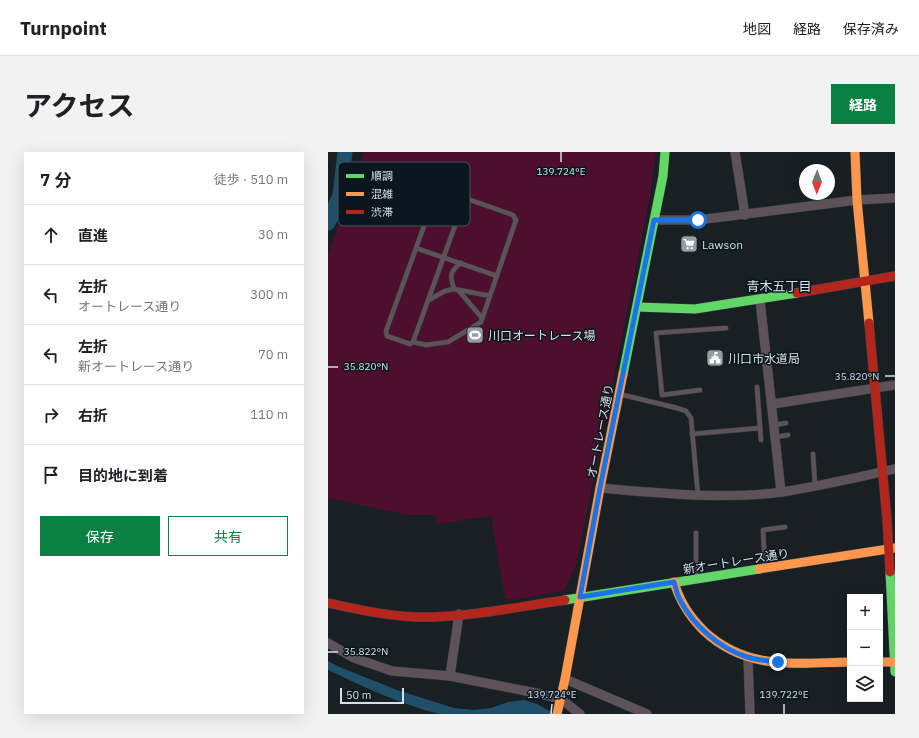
<!DOCTYPE html>
<html lang="ja">
<meta charset="utf-8">
<style>
body{margin:0;font-family:"IBM Plex Sans","Noto Sans JP",sans-serif;background:#f2f2f2;color:#202124}
.controls{position:absolute;right:12px;bottom:12px;display:grid;overflow:hidden;border-radius:0px;box-shadow:0 4px 16px #0002}
.controls button{width:36px;height:36px;display:grid;place-items:center;padding:0;border:0;border-bottom:1px solid #e0e0e0;background:#fff;color:#202124;font:20px sans-serif}
.compass{position:absolute;left:471px;top:12px;width:36px;height:36px;border-radius:50%;background:#fff;box-shadow:0 4px 16px #0002;rotate:181deg}
.scale{position:absolute;left:12px;bottom:10px;width:64px;box-sizing:border-box;padding-left:4px;border:2px solid #d7e0e6;border-top:0;font-size:11px;line-height:14px;white-space:nowrap;color:#d7e0e6;-webkit-text-stroke:3px #0a171f;paint-order:stroke}
.stop{position:absolute;width:12px;height:12px;margin:-9px;border:3px solid #1a73e8;border-radius:50%;background:#fff}
.stop.end{background:#1a73e8;border-color:#fff;box-shadow:0 1px 4px #0008}
.list{margin:0;padding:0;list-style:none}
h2{display:flex;justify-content:space-between;align-items:center;height:52px;margin:0;padding:0 16px;font-size:17px}
h2 small{font-size:13px;font-weight:400;color:#757577}
.list li{display:grid;grid-template-columns:26px 1fr auto;gap:12px;align-items:center;box-sizing:border-box;height:60px;padding:0 16px;border-top:1px solid #e0e0e0}
.list b{display:block;font-size:15px;white-space:nowrap}
.list p{margin:0;font-size:13px;white-space:nowrap;color:#757577}
.list em{font-size:13px;font-style:normal;color:#757577}
.actions{display:flex;gap:8px;padding:12px 16px}
.actions a{flex:1;padding:9px 0;border:1px solid #0b8043;border-radius:0px;text-align:center;font-size:14px;color:#0b8043}
.actions .main{background:#0b8043;color:#fff}
.icon{flex:none;width:22px;height:22px;fill:none;stroke:currentColor;stroke-width:2;stroke-linecap:round;stroke-linejoin:round}
.map{position:relative;flex:none;width:567px;height:562px;overflow:hidden;border-radius:0px}
header{display:flex;align-items:center;gap:24px;box-sizing:border-box;height:56px;padding:0 20px;background:#fff;border-bottom:1px solid #e0e0e0}
header strong{font-size:19px}
nav{display:flex;gap:22px;margin-inline-start:auto;font-size:14px}
.intro{display:flex;align-items:center;justify-content:space-between;box-sizing:border-box;height:96px;padding:0 24px}
h1{margin:0;font-size:28px}
.button{padding:10px 18px;border-radius:0px;background:#0b8043;color:#fff;font-size:14px;font-weight:700}
main{display:flex;gap:24px;padding:0 24px}
aside{flex:1;background:#fff;border-radius:0px;box-shadow:0 4px 16px #0002}
.map>svg:first-child{display:block}
</style>
<header>
<strong>Turnpoint</strong>
<nav><a>地図</a><a>経路</a><a>保存済み</a></nav>
</header>
<div class="intro"><h1>アクセス</h1><a class="button">経路</a></div>
<main>
<aside>
<h2>7 分<small>徒歩 · 510 m</small></h2>
<ul class="list">
<li><svg class="icon" aria-label="ahead" viewBox="0 0 24 24"><path d="M12 20V5M6 11l6-6 6 6"/></svg><div><b>直進</b></div><em>30 m</em></li>
<li><svg class="icon" aria-label="left" viewBox="0 0 24 24"><path d="M17 20v-9H6M10 6l-5 5 5 5"/></svg><div><b>左折</b><p>オートレース通り</p></div><em>300 m</em></li>
<li><svg class="icon" aria-label="left" viewBox="0 0 24 24"><path d="M17 20v-9H6M10 6l-5 5 5 5"/></svg><div><b>左折</b><p>新オートレース通り</p></div><em>70 m</em></li>
<li><svg class="icon" aria-label="right" viewBox="0 0 24 24"><path d="M7 20v-9h11M14 6l5 5-5 5"/></svg><div><b>右折</b></div><em>110 m</em></li>
<li><svg class="icon" aria-label="arrive" viewBox="0 0 24 24"><path d="M6 21V4h12l-3 4 3 4H6"/></svg><div><b>目的地に到着</b></div></li>
</ul>
<div class="actions"><a class="main">保存</a><a>共有</a></div>
</aside>
<div class="map">
<svg width="567" height="562" viewBox="0 0 567 562">
<rect width="100%" height="100%" fill="#182024"/>
<path fill="#4d0f2d" d="M36 0H328L322 45 248 414C243 422 241 431 235 439L187 448 177 447 163 364 109 372 107 363H80L0 346V103Z"/>
<path fill="#1f4f69" d="M0 509 9 514 69 538 126 556 146 558 163 556 180 550 196 548 209 552 227 562H111C72 552 36 535 0 518Z"/>
<g fill="none" stroke-linecap="round" stroke-linejoin="round">
<path stroke="#1f4f69" stroke-width="15" d="M0 71 12 43 17 0"/>
<defs>
<g id="lane">
<path d="M88 96 169 124"/>
<path d="M133 111C121 120 122 124 126 137L157 143H162"/>
<path d="M131 139 154 166"/>
<path d="M101 148 117 139 126 137"/>
<path d="M85 190 98 193 120 190 153 170 188 68 185 63 114 38H110L108 41 58 179 59 184 82 192 85 190 137 46"/>
<path d="M429 235 433 288"/>
<path d="M372 238 334 243 328 181 398 176"/>
<path d="M291 242 349 256 358 259 363 266 370 343"/>
<path d="M447 273 458 271"/>
<path d="M364 282 432 276"/>
<path d="M448 285 460 283"/>
<path d="M485 302 487 333"/>
<path d="M368 381V427"/>
<path d="M437 416 435 378 457 375"/>
</g>
<g id="street">
<path d="M407 0 417 63"/>
<path d="M326 68H370L529 48 567 46"/>
<path d="M432 148 453 340"/>
<path d="M445 252 567 233"/>
<path d="M272 336C331 341 395 348 454 340 492 334 530 325 567 317"/>
<path d="M0 491 26 506 64 519 122 524 208 541 233 547 252 562"/>
<path d="M420 506 422 562"/>
<path d="M122 524 131 462"/>
<path d="M237 527 319 562"/>
</g>
<g id="fast">
<path d="M309 155 367 157 469 141"/>
<path d="M295 222 335 24 337 0"/>
<path d="M562 420 567 520"/>
<path d="M237 448 431 417"/>
</g>
<g id="slow">
<path d="M527 0 529 48 541 171"/>
<path d="M431 417 567 396"/>
<path d="M346 430C352 450 361 464 376 479 419 519 468 511 522 510"/>
<path d="M552 510H567"/>
<path d="M229 562 237 527 272 336 295 222"/>
</g>
<g id="jam">
<path d="M469 141 567 124"/>
<path d="M541 171 559 368 562 420"/>
<path d="M0 451C29 457 58 464 88 465 137 466 189 455 237 448"/>
</g>
</defs>
<use href="#lane" stroke="#343a3e" stroke-width="5.5"/>
<use href="#street" stroke="#343a3e" stroke-width="10"/>
<use href="#fast" stroke="#343a3e" stroke-width="10"/>
<use href="#slow" stroke="#343a3e" stroke-width="10"/>
<use href="#jam" stroke="#343a3e" stroke-width="10"/>
<use href="#lane" stroke="#5c5257" stroke-width="4.5"/>
<use href="#street" stroke="#5c5257" stroke-width="9"/>
<use href="#fast" stroke="#63d668" stroke-width="9"/>
<use href="#slow" stroke="#ff974d" stroke-width="9"/>
<use href="#jam" stroke="#b3261e" stroke-width="9"/>
</g>
<g fill="none" stroke-linecap="round" stroke-linejoin="round">
<path stroke="#1a73e8" stroke-width="5" d="M370 68H326L272 336 252 445 346 430C348 436 349 443 352 448 366 474 391 496 419 505 429 508 440 509 450 510"/>
</g>
<path fill="none" stroke="#d7e0e6" stroke-width="1.5" d="M233 10V0M0 215H10M557 224H567M0 500H10M223 562 224 552M456 562V552"/>
<defs>
<symbol id="supermarket-square" viewBox="-11 -11 22 22"><rect x="-9" y="-9" width="18" height="18" rx="4" fill="#949da2" stroke="#0a171f"/><path d="M-6-5.5h2.5l.6 2H6L4.5 2H-2.5L-4.4-4H-6ZM-1.5 3.2a1.3 1.3 0 1 0 .1 0ZM3 3.2a1.3 1.3 0 1 0 .1 0Z" fill="#fff"/></symbol>
<symbol id="stadium-square" viewBox="-11 -11 22 22"><rect x="-9" y="-9" width="18" height="18" rx="4" fill="#949da2" stroke="#0a171f"/><path d="M0-5a6.5 5 0 1 0 0 10a6.5 5 0 1 0 0-10ZM-3.5-1.8h7v3.6h-7Z" fill="#fff"/></symbol>
<symbol id="civic-square" viewBox="-11 -11 22 22"><rect x="-9" y="-9" width="18" height="18" rx="4" fill="#949da2" stroke="#0a171f"/><path d="M-.6-6.5H3V-4.5H.6V-3L4-1V1h2V6H-6V1h2V-1L-.6-3ZM-1.2 2.5V6h2.4V2.5Z" fill="#fff"/></symbol>
</defs>
<g fill-rule="evenodd">
<use href="#supermarket-square" x="351" y="82" width="20" height="20"/>
<use href="#stadium-square" x="137" y="173" width="20" height="20"/>
<use href="#civic-square" x="377" y="196" width="20" height="20"/>
</g>
<g text-anchor="middle" dominant-baseline="central" stroke-width="3" stroke-linejoin="round" paint-order="stroke">
<g font-size="12" fill="#d7e0e6" stroke="#0a171f" text-anchor="start">
<text x="374" y="92">Lawson</text>
<text x="160" y="183">川口オートレース場</text>
<text x="400" y="206">川口市水道局</text>
</g>
<g font-size="12" fill="#d7e0e6" stroke="#0a171f">
<text transform="translate(272 279) rotate(-79)">オートレース通り</text>
<text transform="translate(408 409) rotate(-9)">新オートレース通り</text>
</g>
<g font-size="13" fill="#d7e0e6" stroke="#0a171f">
<text x="451" y="134">青木五丁目</text>
</g>
</g>
<rect x="10" y="10" width="132" height="64" rx="6" fill="#0a171f" stroke="#48535b" stroke-width="1"/>
<rect x="18" y="22" width="18" height="4" fill="#63d668"/>
<rect x="18" y="40" width="18" height="4" fill="#ff974d"/>
<rect x="18" y="58" width="18" height="4" fill="#b3261e"/>
<g font-size="11" fill="#d7e0e6">
<text x="43" y="28">順調</text>
<text x="43" y="46">混雑</text>
<text x="43" y="64">渋滞</text>
</g>
<g font-size="10" text-anchor="middle" fill="#d7e0e6" stroke="#0a171f" stroke-width="3" stroke-linejoin="round" paint-order="stroke">
<text x="233" y="23">139.724°E</text>
<text x="38" y="218">35.820°N</text>
<text x="529" y="228">35.820°N</text>
<text x="38" y="503">35.822°N</text>
<text x="224" y="546">139.724°E</text>
<text x="456" y="546">139.722°E</text>
</g>
</svg>
<div class="controls">
<button>+</button>
<button>−</button>
<button><svg class="icon" aria-label="layers" viewBox="0 0 24 24"><path d="M12 4l9 5-9 5-9-5zM3 14l9 5 9-5"/></svg></button>
</div>
<svg class="compass" viewBox="-18 -18 36 36"><path d="M0-13l5 13h-10z" fill="#e53935"/><path d="M0 13l5-13h-10z" fill="#757577"/></svg>
<div class="scale">50 m</div>
<div class="stop" style="left:370px;top:68px"></div>
<div class="stop end" style="left:450px;top:510px"></div>
</div>
</main>
